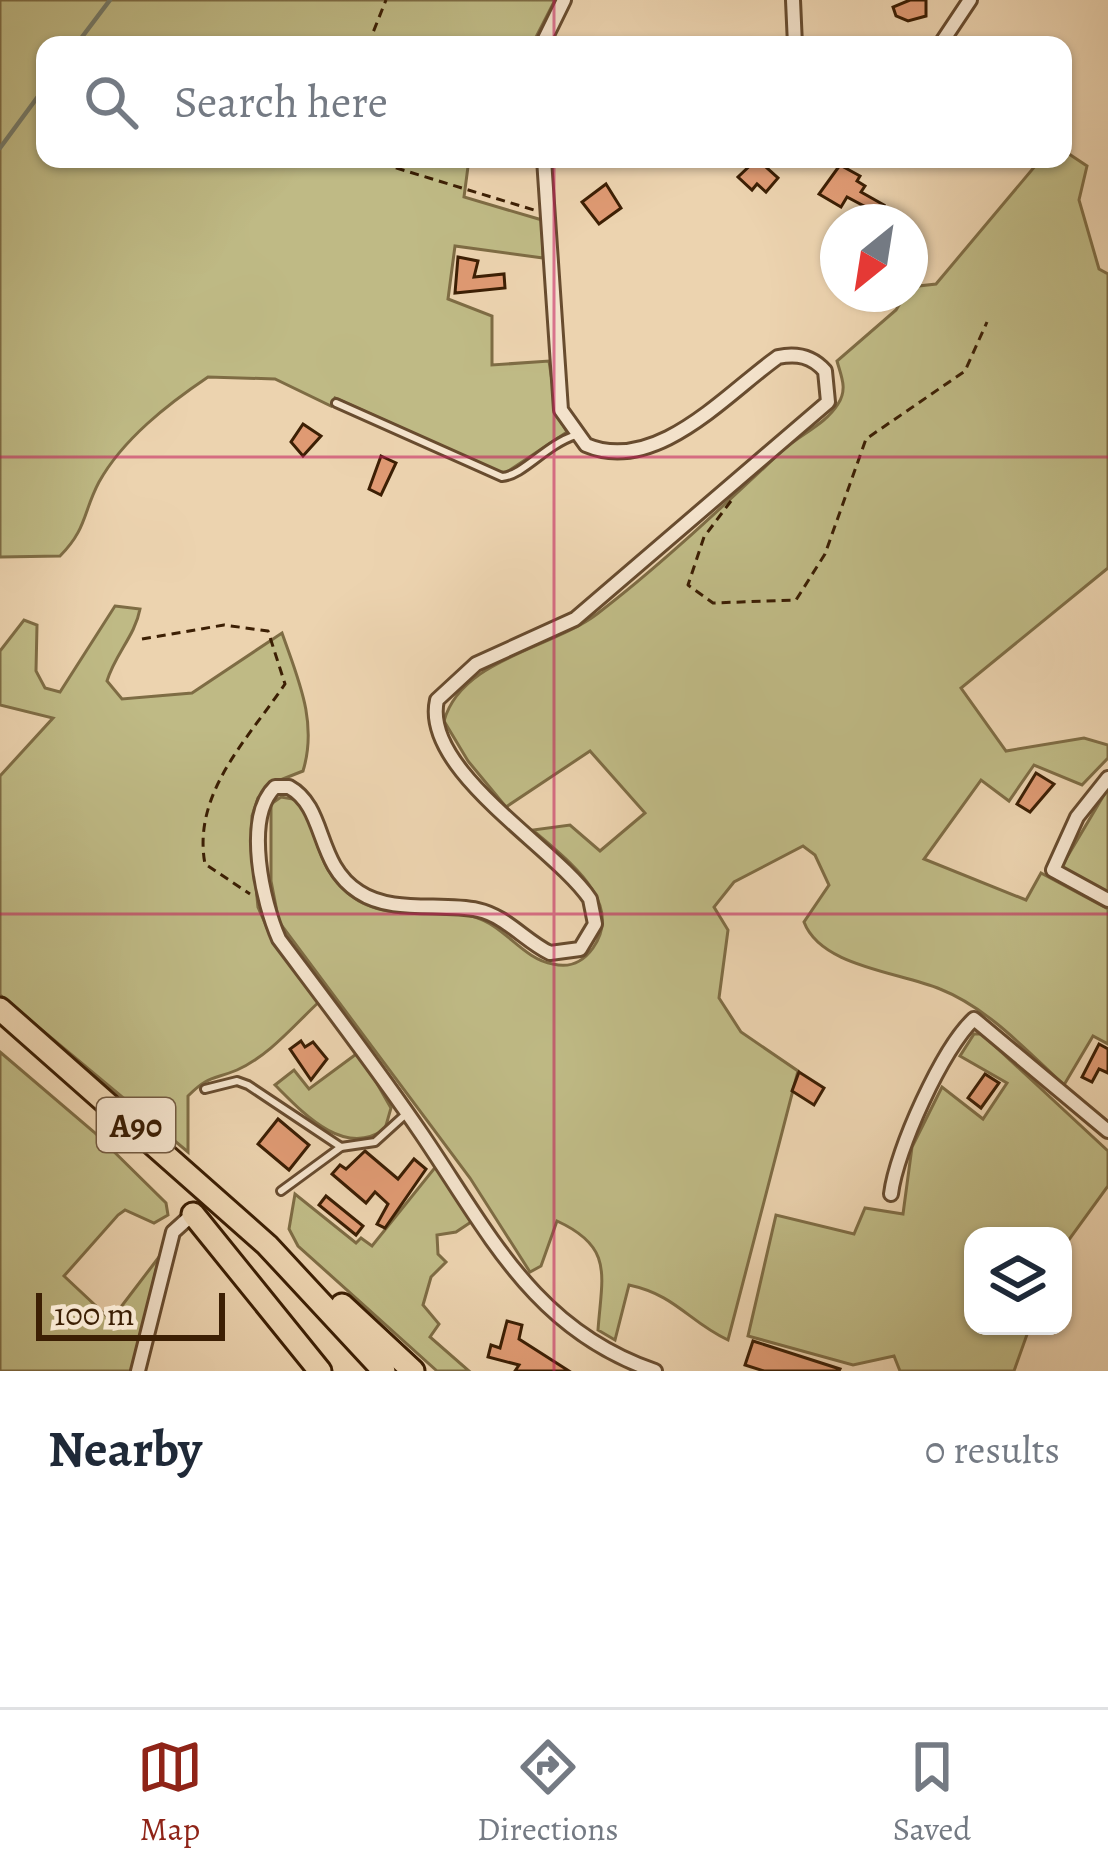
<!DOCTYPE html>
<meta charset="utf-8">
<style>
body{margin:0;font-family:Alegreya,serif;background:#f6f6f7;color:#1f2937}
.controls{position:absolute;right:36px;bottom:36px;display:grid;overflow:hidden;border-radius:24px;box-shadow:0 3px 9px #0004}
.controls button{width:108px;height:108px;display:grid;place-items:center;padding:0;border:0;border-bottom:3px solid #e0e1e3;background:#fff;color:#1f2937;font:60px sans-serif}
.compass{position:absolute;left:820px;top:204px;width:108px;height:108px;border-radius:50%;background:#fff;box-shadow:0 3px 9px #0004;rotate:210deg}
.scale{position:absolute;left:36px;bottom:30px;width:189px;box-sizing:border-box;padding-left:12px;border:6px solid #3c1f04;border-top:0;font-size:33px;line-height:42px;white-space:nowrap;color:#3c1f04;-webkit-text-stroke:9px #f3e2cb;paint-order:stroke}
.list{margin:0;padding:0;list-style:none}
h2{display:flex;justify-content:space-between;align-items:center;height:156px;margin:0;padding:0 48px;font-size:51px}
h2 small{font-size:39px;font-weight:400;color:#747a83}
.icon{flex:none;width:66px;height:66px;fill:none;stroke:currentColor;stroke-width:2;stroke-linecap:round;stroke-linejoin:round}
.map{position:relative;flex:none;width:1108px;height:1371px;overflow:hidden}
.search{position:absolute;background:#fff;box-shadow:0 3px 9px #0004;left:36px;right:36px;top:36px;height:132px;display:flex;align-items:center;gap:30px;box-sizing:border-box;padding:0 42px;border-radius:24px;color:#747a83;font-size:45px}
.sheet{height:336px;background:#fff}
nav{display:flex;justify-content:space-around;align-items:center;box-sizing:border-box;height:168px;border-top:3px solid #e0e1e3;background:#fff;font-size:33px;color:#747a83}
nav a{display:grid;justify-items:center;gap:6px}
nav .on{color:#8f2418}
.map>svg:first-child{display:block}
</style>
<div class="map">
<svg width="1108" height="1371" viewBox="0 0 1108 1371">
<rect width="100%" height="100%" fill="#ecd3af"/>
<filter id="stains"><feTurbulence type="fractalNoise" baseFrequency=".00167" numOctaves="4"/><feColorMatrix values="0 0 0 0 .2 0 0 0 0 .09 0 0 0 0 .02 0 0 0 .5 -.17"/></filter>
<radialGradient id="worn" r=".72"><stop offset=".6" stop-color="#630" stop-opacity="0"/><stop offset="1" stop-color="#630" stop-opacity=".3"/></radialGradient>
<g fill="#bfba85" stroke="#7e6c44" stroke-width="3">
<path d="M0 0H555L532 45H45V159H469L464 197 542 220 543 258 455 246 448 299 492 316V365L549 361 557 414 567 432 504 474 335 398 331 406 275 379 208 377C168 404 123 439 99 482 83 512 87 529 60 556L0 557Z"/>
<path d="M1063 150 1087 166 1079 200 1099 269 1108 274V568L961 688 1006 751 1084 738 1108 745V758L1082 785 1034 765 1009 801 981 780 924 859 1026 900 1041 873 1108 909V1044L1093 1036 1064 1085C1027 1051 988 1008 940 989 900 972 821 967 804 922L829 885 815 855 803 846 734 882 714 907 728 930 719 998 741 1032 798 1071 728 1340C689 1322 676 1295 629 1285L615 1340 598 1330C602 1275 614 1247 557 1221L541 1266 530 1272 470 1178 279 922 271 881V804L281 797 299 800C318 833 317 870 350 895 387 924 434 906 475 917 505 926 523 959 553 964 569 968 583 962 593 948 626 901 564 858 533 830L570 825 600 851 645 813 590 751 506 807 468 761 444 721C461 659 551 649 597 614 660 566 724 505 782 451 800 434 825 425 838 404 848 389 841 376 837 361L896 310 910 287 936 284 1041 159H1063Z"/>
<path d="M115 606 140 609C135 636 115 654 107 681L122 699 192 693 282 633C298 679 318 722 303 771L270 784 258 798 252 816 254 867 258 907 272 939 320 1001C295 1024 269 1056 237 1070 213 1080 209 1075 188 1096V1152L0 995V776L53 718 0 705V651L24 620 37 625 36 671 45 688 60 692Z"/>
<path d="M1108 788V895L1060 869Z"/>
<path d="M974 1034H982L1108 1151V1186L1063 1248V1236H973V1326H1030L1014 1371H900L894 1356 853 1365 748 1336 776 1215 854 1234 865 1208 903 1214 912 1147 942 1087 983 1119 1007 1083 960 1056Z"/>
<path d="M0 1052 94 1132 166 1203 168 1215 154 1223 125 1210 118 1215 64 1276 111 1320 159 1257 133 1371H0Z"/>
<path d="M359 1052 391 1108 385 1129C344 1158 304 1114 275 1085L294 1070 309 1089Z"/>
<path d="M437 1165 471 1222 456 1232 437 1235 438 1254 446 1262 431 1277 423 1305 439 1324 430 1337 469 1371H437L298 1246 289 1229 295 1194 356 1243 361 1238 372 1246Z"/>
</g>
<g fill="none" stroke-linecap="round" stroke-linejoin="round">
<g stroke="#747a69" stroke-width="4.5">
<path d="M76 45 110 0"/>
<path d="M0 148 45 87"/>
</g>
</g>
<g fill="#df9a73" stroke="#3c1f04" stroke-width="3">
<path d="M910 0H926V16L908 21 896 16 893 7Z"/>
<path d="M757 159 778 178 766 192 757 184 752 190 738 177Z"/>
<path d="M840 165 860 176 857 181 865 186 861 192 884 205 879 214 847 197 841 207 819 194Z"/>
<path d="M606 184 621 208 599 224 582 202Z"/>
<path d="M458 257 478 261 474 277 504 274 505 288 455 293Z"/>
<path d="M303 424 321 436 303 456 291 442Z"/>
<path d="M381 456 396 463 381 495 369 489Z"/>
<path d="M1036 773 1054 784 1030 812 1017 804Z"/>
<path d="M301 1041 305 1047 313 1042 327 1059 311 1080 290 1049Z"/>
<path d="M1099 1044 1108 1049V1073L1099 1069 1092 1082 1082 1077Z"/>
<path d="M799 1072 824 1088 814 1105 792 1091Z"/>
<path d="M985 1074 999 1083 981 1108 968 1098Z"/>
<path d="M278 1119 309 1145 289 1170 258 1144Z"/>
<path d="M365 1151 398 1179 414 1159 426 1169 385 1228 377 1224 388 1204 375 1192 366 1203 332 1174 340 1165 346 1169Z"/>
<path d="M326 1196 363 1226 356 1235 319 1205Z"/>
<path d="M507 1321 522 1325 519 1339 569 1371H515L519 1365 488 1357 491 1345 500 1348Z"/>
<path d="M753 1341 840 1369 839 1371H764L745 1365Z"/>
</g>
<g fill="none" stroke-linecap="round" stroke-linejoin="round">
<defs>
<g id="lane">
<path d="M336 403 502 477C524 475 545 445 576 435"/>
<path d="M205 1089 237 1081 248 1085 341 1147"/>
<path d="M281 1191 341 1147 375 1142 407 1113"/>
</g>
<g id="street">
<path d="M793 0 795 45"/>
<path d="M542 45 564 0"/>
<path d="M940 45 970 0"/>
<path d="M544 159 561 410 586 445C656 475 727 393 778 357 797 353 812 356 825 371L828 402 575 619 476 664 437 700C421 770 555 847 590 899L595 924 580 949 550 953C525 941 506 916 478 910 440 902 392 914 359 892 315 864 327 808 289 787H275C243 818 263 903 279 939 327 1003 376 1067 421 1133 489 1233 534 1330 655 1371"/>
<path d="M1108 778 1077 817 1053 870 1108 900"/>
<path d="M891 1194C896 1151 943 1047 974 1019L1108 1131"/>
<path d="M138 1371 173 1232 193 1214"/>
</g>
<g id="highway">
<path d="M0 1009 267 1245 384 1371"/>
<path d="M193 1214 320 1371"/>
<path d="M342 1305 413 1371"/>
</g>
</defs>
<use href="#lane" stroke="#684c2f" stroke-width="12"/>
<use href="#street" stroke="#684c2f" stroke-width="18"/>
<use href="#highway" stroke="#3c1f04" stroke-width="27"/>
<g stroke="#3c1f04" stroke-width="3" stroke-dasharray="9 6" stroke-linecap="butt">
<path d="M368 45 386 0"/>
<path d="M384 159 393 167 534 210"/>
<path d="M731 501 704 537 688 585 713 603 796 600 825 554 866 439 965 371 987 322"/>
<path d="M142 639 224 625 268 631 285 684C247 740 192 794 205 864L250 894"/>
</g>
<use href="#lane" stroke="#f3e2cb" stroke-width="6"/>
<use href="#street" stroke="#f3e2cb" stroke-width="12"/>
<use href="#highway" stroke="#ecd3af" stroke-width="21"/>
</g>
<path fill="none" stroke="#c2185b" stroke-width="3" stroke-opacity="0.55" d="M554 0V45M554 159V1371M0 457H1108M0 914H1108"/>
<g text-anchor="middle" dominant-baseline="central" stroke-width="9" stroke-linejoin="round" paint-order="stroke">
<rect fill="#f3e2cb" stroke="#735a40" stroke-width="3" x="97" y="1098" width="78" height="54" rx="9"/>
<g font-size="33" font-weight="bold" fill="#3c1f04">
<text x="136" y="1125">Α90</text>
</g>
</g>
<rect width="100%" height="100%" filter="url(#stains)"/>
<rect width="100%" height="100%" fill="url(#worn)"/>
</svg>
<div class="controls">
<button><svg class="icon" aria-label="layers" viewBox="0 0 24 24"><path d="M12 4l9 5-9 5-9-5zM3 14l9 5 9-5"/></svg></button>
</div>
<svg class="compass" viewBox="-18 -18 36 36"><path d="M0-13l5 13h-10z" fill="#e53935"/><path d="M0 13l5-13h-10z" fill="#747a83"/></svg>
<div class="scale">100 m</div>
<div class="search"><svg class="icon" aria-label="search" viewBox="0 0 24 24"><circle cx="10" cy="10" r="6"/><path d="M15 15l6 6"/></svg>Search here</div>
</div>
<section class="sheet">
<h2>Nearby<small>0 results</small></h2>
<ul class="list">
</ul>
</section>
<nav>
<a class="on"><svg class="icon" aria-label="map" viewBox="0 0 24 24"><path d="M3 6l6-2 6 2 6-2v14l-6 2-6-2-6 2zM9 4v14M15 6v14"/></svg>Map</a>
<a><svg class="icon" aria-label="directions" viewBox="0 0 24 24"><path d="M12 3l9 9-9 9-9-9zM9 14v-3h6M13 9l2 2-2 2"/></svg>Directions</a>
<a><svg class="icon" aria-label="saved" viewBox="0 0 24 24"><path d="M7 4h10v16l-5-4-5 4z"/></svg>Saved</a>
</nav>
